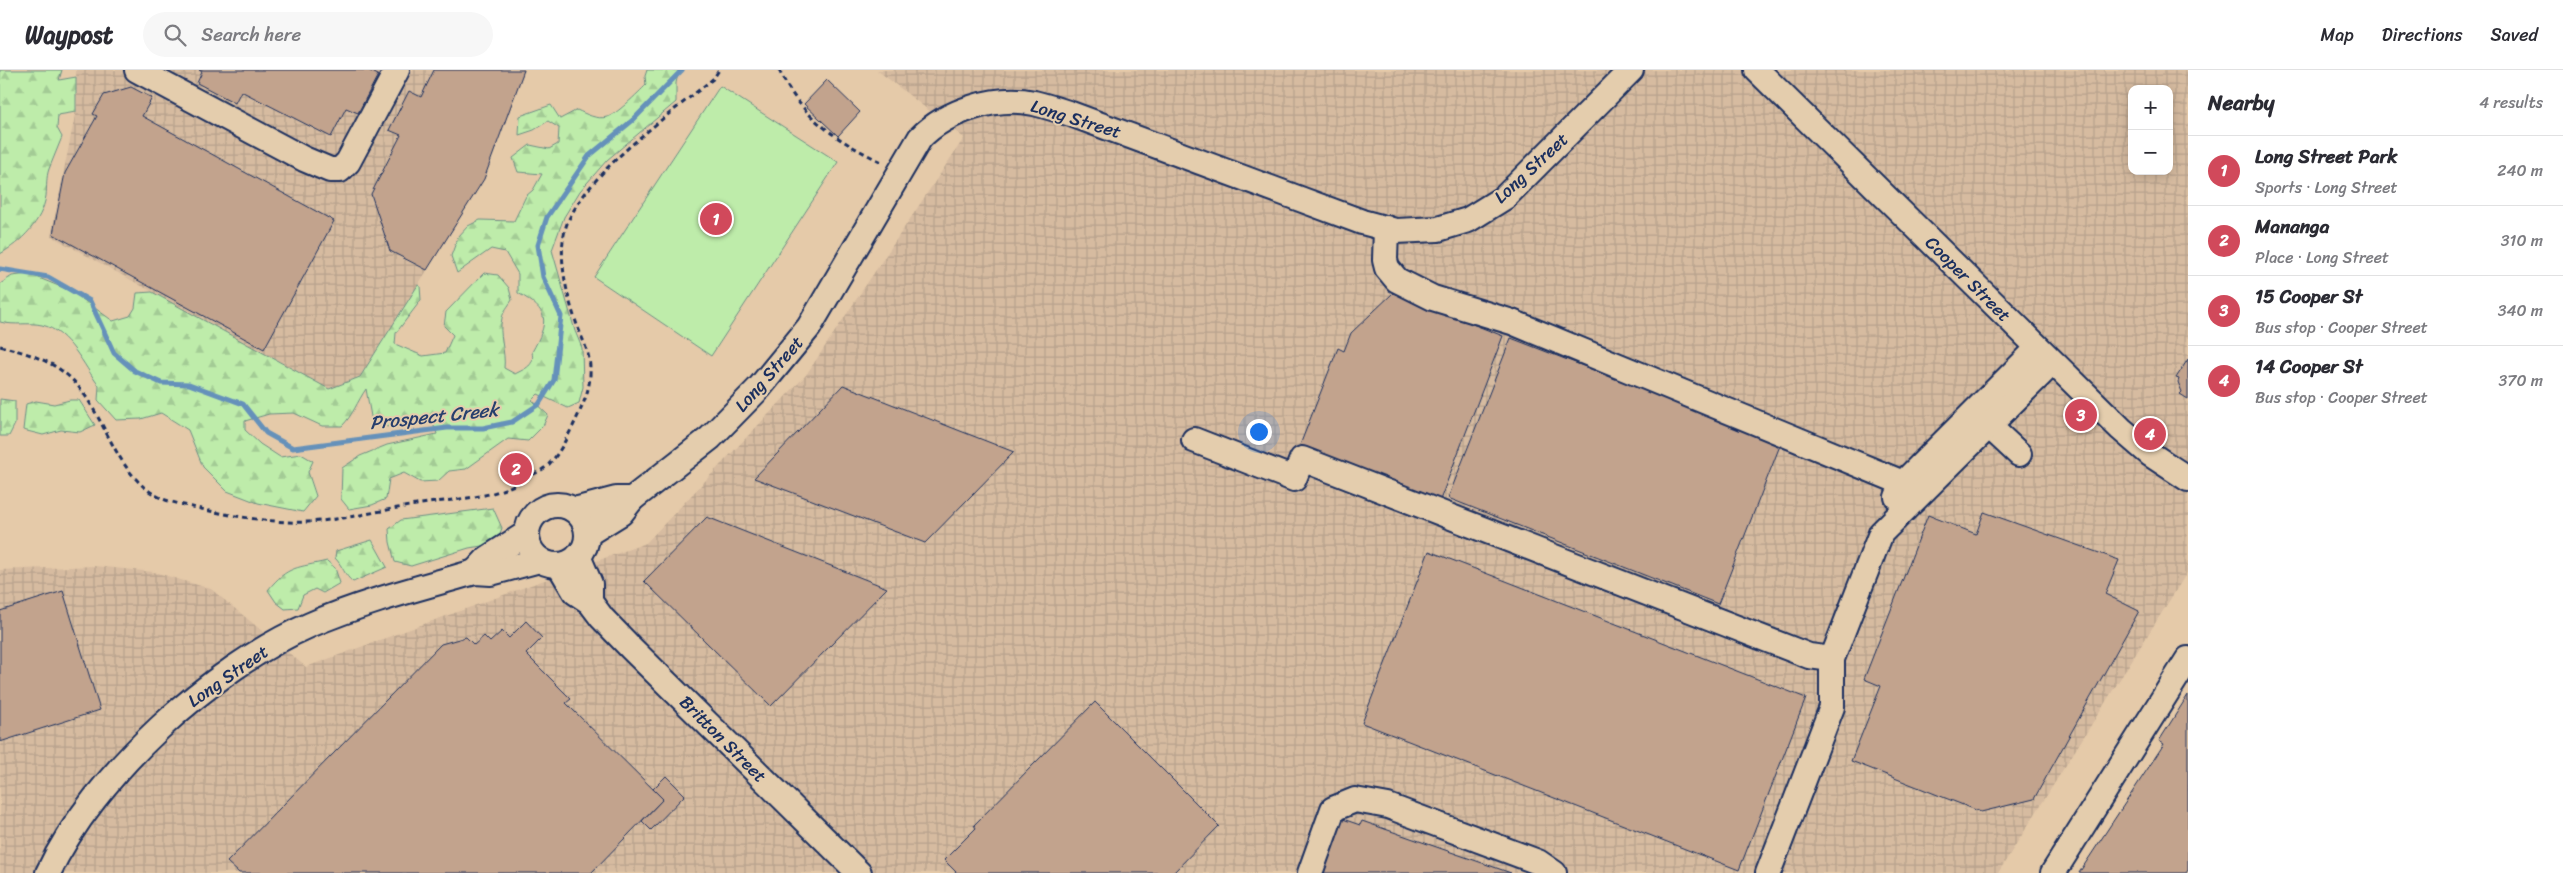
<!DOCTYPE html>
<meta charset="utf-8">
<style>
body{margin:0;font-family:Sriracha,sans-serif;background:#f7f7f7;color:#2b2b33}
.controls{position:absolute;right:15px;top:15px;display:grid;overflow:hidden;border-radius:10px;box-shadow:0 2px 12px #0003}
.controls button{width:45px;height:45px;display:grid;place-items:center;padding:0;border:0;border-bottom:1px solid #e1e1e2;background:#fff;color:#2b2b33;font:25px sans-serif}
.you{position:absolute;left:1258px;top:361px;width:18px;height:18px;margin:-12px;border:4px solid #fff;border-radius:50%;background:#1a73e8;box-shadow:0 0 0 8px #1a73e833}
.badge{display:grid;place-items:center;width:32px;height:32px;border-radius:50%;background:#d1495b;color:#fff;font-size:16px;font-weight:700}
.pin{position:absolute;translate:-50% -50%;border:2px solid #fff;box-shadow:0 1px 5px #0006}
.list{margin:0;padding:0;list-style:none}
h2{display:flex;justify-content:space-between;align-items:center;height:65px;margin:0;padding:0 20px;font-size:21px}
h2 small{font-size:16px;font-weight:400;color:#7c7c81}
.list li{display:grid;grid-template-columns:32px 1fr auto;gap:15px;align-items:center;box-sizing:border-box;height:70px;padding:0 20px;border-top:1px solid #e1e1e2}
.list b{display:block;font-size:19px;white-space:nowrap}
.list p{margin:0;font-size:16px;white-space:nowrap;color:#7c7c81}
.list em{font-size:16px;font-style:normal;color:#7c7c81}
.icon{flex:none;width:28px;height:28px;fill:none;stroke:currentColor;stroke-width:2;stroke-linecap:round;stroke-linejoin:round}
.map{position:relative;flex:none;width:2188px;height:803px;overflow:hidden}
header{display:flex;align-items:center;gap:30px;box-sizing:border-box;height:70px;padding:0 25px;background:#fff;border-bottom:1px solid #e1e1e2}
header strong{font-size:24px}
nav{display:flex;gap:28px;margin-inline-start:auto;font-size:18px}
.search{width:350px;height:45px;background:#f7f7f7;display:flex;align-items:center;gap:12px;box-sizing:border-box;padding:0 18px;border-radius:28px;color:#7c7c81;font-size:19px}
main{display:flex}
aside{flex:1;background:#fff}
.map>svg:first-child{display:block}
</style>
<header>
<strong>Waypost</strong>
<div class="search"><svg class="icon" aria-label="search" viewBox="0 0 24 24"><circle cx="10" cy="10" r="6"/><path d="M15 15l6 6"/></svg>Search here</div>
<nav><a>Map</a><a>Directions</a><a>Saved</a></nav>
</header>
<main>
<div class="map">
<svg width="2188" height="803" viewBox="0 0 2188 803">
<defs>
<pattern id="industrial-grid" width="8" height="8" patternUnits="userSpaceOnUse" patternTransform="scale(1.25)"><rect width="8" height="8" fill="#d6bba0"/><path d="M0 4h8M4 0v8" fill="none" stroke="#b7a18c"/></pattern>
<pattern id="forest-firs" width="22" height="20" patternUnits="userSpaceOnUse" patternTransform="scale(1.25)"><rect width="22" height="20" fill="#beecaa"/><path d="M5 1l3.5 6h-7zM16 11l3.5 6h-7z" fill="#a3cb95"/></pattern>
</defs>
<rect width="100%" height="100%" fill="#e5caa9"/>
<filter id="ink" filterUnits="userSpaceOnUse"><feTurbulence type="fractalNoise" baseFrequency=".02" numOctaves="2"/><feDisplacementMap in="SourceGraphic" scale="10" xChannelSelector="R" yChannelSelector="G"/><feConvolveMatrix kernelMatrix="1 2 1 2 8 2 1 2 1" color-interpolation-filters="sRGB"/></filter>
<g filter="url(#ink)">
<g fill="url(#industrial-grid)" fill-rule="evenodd">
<path d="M76 0H525L484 110 360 307 329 319 51 166 77 35Z"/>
<path d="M877 0H2188V501L1998 803H0V500L94 496 154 502 211 519 306 597 646 473 806 305 964 68ZM2132 19H2169V101H2132Z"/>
</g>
<path fill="#beecaa" stroke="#6c8e84" d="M720 16 838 92 711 286 594 207Z"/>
<g fill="url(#forest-firs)" stroke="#6c8e84">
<path d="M0 0H62L59 10 76 7V42L58 45 57 58 62 67C58 78 53 88 49 99 46 107 47 117 46 126 42 152 21 172 0 184Z"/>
<path d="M647 0H679L676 13V32L607 90 580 121 564 147 552 180 575 261 582 278 583 317 579 333 568 338 538 324 532 330 548 345 543 356 528 371 508 369 466 399 449 401 438 411 420 412 404 403 389 409 386 429 372 435 349 439 341 429 342 398 360 386 387 375 437 364 432 351C413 354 389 362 372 352L366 319C357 332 353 345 342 356H322L294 343 269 344 245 351V360L260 374 280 387 301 384 313 391 308 402 316 426 303 442 258 433 227 421 203 397 188 360 161 343 141 349 116 350 98 330 99 316C84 296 69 261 42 255 29 252 15 256 0 252V214L12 206 29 204 71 221 113 251 130 246 135 238 137 223 152 222 329 319 360 307 418 215 420 216 421 230 396 263 395 274 423 286 445 283 453 265 444 256 446 242 484 203 498 205 509 218 512 230C509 235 503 242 502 248 498 264 506 282 504 298L515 304C526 298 535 296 532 282 549 251 550 241 518 223V204L505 182 491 179 457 203 451 186 458 167 468 156 480 150 514 151 526 126 533 120 542 104 518 102 513 88 530 75 549 79 558 74 559 58 548 51 534 60 519 65 520 46 551 35 560 49 577 40C586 44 597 50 607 47 615 46 639 22 646 15L645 6Z"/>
<path d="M0 329 15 331V354L9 366H0Z"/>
<path d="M70 330H79L95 355 80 362 61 360 43 365 23 360 26 334 36 331 54 334Z"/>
<path d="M493 438 502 458 498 469 488 475 469 478 411 496 395 492 390 472 389 459 401 450Z"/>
<path d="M372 470 387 497 353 512C344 505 343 496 335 488L336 481Z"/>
<path d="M327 491 335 498 340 513 323 523 315 519 303 525 298 538 285 539 276 532 268 520C288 495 298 498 327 491Z"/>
</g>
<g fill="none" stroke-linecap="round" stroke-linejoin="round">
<path stroke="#6591ba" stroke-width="5" d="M0 199 48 207 90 231 114 283 135 301 161 313 189 314 243 334 266 363 293 378 447 358H483L512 352 539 334 554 310 561 246 543 207 538 175 547 147 589 86 633 50 682 0"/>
</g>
<g fill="#c2a38d" stroke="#1b2f5e">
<path d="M199 0H368L378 5 358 43 346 38 331 67 241 21 235 33 197 13 202 2Z"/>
<path d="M434 0H524L484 109 427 200 390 181 371 124 401 65 389 60 409 21 421 27Z"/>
<path d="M827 10 860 42 838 66 804 34Z"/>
<path d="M131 17 152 28 142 46 334 151 264 279 53 164 65 103 97 46 93 44 104 25Z"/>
<path d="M1393 223 1503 266 1440 430 1300 375 1338 278 1344 281 1351 263Z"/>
<path d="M1511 268 1781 373 1718 534 1448 428Z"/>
<path d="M2188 289V329L2180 324 2182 322 2178 312 2179 309 2176 308Z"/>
<path d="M843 315 1014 382 925 473 754 408Z"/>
<path d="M1984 442 2119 490 2105 524 2139 541 2034 729 1981 742 1851 691 1881 616 1864 609 1928 445 1976 464Z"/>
<path d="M707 447 887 518 771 636 644 511Z"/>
<path d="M1429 481 1806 628 1739 800 1362 653Z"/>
<path d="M63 521 100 640 0 672V541Z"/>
<path d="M526 551 542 568 526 584 571 629 566 633 663 729 591 803H239L227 792 441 574 466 567 474 575 484 566 490 572 502 561 509 568Z"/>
<path d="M2188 625V800L2186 803H2079L2164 674 2159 671Z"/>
<path d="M1095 632 1219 756 1173 803H957L944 790 976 758 974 755Z"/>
<path d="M666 706 685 725 651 760 642 751 663 729 653 719Z"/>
<path d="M1340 748 1360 755 1362 751 1511 803H1320Z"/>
</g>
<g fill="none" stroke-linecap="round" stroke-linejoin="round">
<defs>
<g id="minor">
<path d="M137 0 304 89 330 100H340L348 92 397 0"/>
<path d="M1757 0 2121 359 2150 384 2188 409"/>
<path d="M1386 158 1385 190 1387 198 1397 210 1433 228 1512 252 1903 413"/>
<path d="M1989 356 2019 384"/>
<path d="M1194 370 1294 409 1302 389 1809 586 1832 589"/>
<path d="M1897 427 1903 413 2038 278"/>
<circle cx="557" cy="465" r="30"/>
<path d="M574 440 616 429H632"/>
<path d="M587 464 621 443 632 429 710 368 759 318 809 257 920 68C946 41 996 25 1034 33 1046 36 1059 40 1071 44L1362 152 1396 161 1438 159 1468 150 1505 127 1631 0"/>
<path d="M578 486 590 514V532"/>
<path d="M559 495 575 522 590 532 602 548 631 578 859 803"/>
<path d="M475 502 488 488 527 463"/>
<path d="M48 803C94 705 211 598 310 555 363 532 419 518 475 502L491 503 540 490"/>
<path d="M1310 803 1333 739 1355 730 1388 736 1538 792 1554 803"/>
<path d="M1768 803 1832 637V589L1881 463 2052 293"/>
<path d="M2053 803 2188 589"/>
</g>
</defs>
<use href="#minor" stroke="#1b2f5e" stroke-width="28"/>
<g stroke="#1b2f5e" stroke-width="3" stroke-dasharray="5 4" stroke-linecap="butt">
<path d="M779 0C800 47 839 72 884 93"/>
<path d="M0 276C28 283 58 292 77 315 108 351 120 418 172 432 210 442 268 454 308 452 344 450 381 440 416 435 461 427 492 431 532 405 538 402 546 398 550 393 559 384 567 367 573 356 582 337 591 320 590 299 590 282 581 267 576 252 566 223 555 178 569 149 596 95 668 46 714 8L719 0"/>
</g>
<use href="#minor" stroke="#e4cdad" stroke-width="24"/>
</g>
</g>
<g text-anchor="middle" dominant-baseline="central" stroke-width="4" stroke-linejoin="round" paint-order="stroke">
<g font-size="18" fill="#1b2f5e" stroke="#e4cdad">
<text transform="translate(1076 49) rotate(17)">Long Street</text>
<text transform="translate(1531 98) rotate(-43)">Long Street</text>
<text transform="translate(1968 209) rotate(45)">Cooper Street</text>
<text transform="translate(769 304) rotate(-49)">Long Street</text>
<text transform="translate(228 606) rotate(-35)">Long Street</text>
<text transform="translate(723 669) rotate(45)">Britton Street</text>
</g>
<g font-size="19" font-style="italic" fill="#273f6d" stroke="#e4cdad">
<text transform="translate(434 346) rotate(-6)">Prospect Creek</text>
</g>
</g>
</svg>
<div class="controls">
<button>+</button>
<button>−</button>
</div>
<div class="you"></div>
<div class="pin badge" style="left:716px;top:149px">1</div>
<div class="pin badge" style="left:516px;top:399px">2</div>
<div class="pin badge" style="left:2081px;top:345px">3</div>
<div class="pin badge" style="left:2150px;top:364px">4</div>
</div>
<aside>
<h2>Nearby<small>4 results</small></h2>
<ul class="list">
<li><span class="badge">1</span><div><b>Long Street Park</b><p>Sports · Long Street</p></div><em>240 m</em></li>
<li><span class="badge">2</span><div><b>Mananga</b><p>Place · Long Street</p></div><em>310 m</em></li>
<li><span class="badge">3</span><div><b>15 Cooper St</b><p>Bus stop · Cooper Street</p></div><em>340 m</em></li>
<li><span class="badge">4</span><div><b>14 Cooper St</b><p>Bus stop · Cooper Street</p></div><em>370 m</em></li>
</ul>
</aside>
</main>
